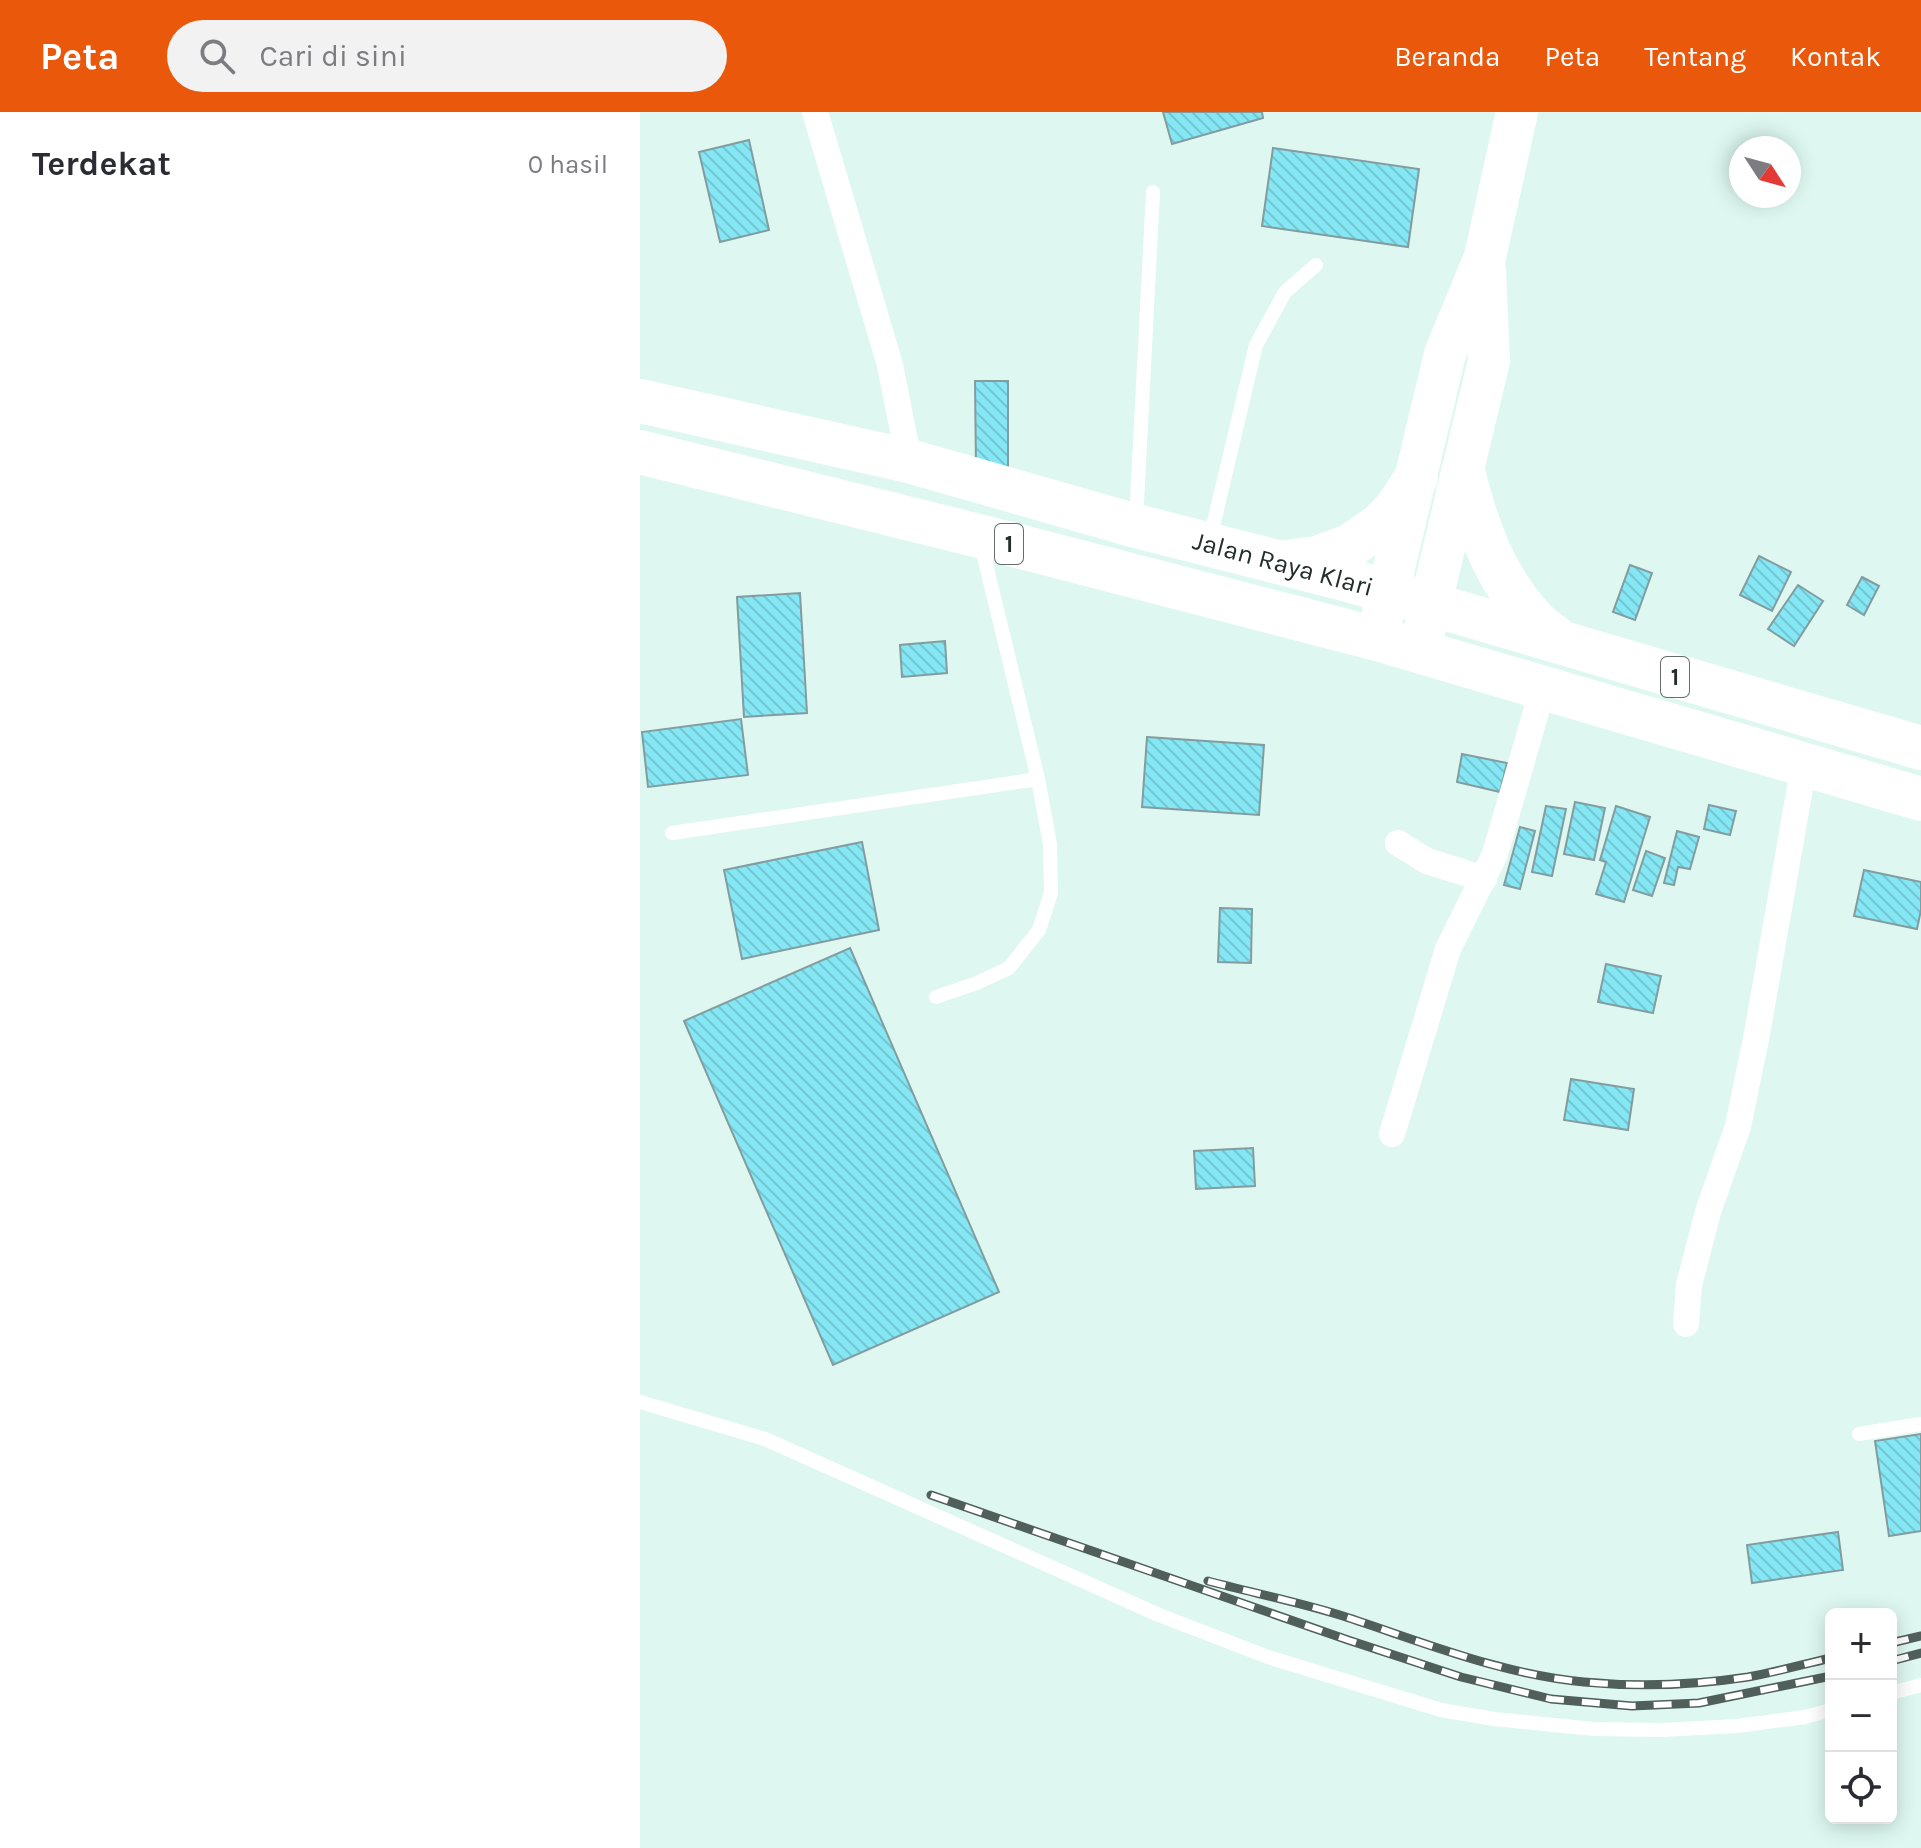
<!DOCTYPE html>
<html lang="id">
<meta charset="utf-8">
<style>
body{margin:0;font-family:Karla,sans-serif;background:#f2f2f3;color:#2b2b33}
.controls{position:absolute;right:24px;bottom:24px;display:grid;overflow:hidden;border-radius:12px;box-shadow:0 4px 20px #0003}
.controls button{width:72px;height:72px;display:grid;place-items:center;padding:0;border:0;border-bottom:2px solid #e1e1e2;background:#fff;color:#2b2b33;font:40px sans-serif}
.compass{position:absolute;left:1089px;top:24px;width:72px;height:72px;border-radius:50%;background:#fff;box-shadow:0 4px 20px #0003;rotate:126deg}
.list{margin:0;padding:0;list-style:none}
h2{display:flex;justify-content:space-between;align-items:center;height:104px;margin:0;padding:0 32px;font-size:34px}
h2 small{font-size:26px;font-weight:400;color:#7c7c81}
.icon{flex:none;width:44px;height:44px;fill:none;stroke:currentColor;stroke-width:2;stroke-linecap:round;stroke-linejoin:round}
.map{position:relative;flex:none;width:1281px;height:1736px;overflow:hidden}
header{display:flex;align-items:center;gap:48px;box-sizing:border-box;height:112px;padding:0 40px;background:#ea580c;color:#fff}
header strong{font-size:38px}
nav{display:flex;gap:44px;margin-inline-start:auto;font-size:28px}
.search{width:560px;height:72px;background:#f2f2f3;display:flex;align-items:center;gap:20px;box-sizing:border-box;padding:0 28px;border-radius:44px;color:#7c7c81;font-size:30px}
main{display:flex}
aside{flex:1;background:#fff}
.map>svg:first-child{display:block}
</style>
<header>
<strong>Peta</strong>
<div class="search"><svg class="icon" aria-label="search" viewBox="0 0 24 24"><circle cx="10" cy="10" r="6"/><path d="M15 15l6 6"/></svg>Cari di sini</div>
<nav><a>Beranda</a><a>Peta</a><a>Tentang</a><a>Kontak</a></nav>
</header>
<main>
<aside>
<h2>Terdekat<small>0 hasil</small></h2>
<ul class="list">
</ul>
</aside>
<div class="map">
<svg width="1281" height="1736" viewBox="0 0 1281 1736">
<defs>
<pattern id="building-back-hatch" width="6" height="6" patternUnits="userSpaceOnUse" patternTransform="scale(2)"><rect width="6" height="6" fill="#85e7f4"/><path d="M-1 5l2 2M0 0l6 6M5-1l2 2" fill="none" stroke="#73c6d1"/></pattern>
</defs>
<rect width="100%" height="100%" fill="#def8f1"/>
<g fill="url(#building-back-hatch)" stroke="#839c9f" stroke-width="2">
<path d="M523 0H622L623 6 532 32Z"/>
<path d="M109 28 129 118 80 130 59 40Z"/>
<path d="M633 36 779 57 768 135 622 114Z"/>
<path d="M335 269H368V357L336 358Z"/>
<path d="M1119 444 1151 460 1132 499 1100 483Z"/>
<path d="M990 453 1012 461 995 508 973 500Z"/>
<path d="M1222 465 1239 474 1224 503 1207 493Z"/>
<path d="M1158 473 1183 489 1154 534 1128 517Z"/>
<path d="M160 481 167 601 104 605 97 485Z"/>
<path d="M305 529 307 561 262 565 260 533Z"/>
<path d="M101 607 108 663 8 675 2 620Z"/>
<path d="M507 625 624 633 619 703 502 695Z"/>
<path d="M822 642 867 651 860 680 817 670Z"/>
<path d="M935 690 965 696 954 748 924 742Z"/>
<path d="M1069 693 1096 699 1090 723 1064 717Z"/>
<path d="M906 694 926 697 912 764 892 760Z"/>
<path d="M976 694 1010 705 984 790 956 782 966 750 960 748Z"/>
<path d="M880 715 895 719 880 777 864 773Z"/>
<path d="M1037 719 1059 725 1050 757 1038 755 1034 773 1024 771Z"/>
<path d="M222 730 239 818 102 847 84 758Z"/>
<path d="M1006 739 1025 746 1012 784 993 778Z"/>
<path d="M1224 758 1281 770V798L1277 817 1214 804Z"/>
<path d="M580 796 612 797 611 851 578 850Z"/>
<path d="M210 836 359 1180 193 1253 44 909Z"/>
<path d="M966 852 1021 864 1013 901 958 890Z"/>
<path d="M931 967 994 977 988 1018 924 1008Z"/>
<path d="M613 1036 615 1074 556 1077 554 1039Z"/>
<path d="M1281 1322V1419L1249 1424 1235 1329Z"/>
<path d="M1198 1420 1203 1458 1112 1471 1107 1433Z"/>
</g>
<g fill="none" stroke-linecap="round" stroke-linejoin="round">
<g stroke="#fff" stroke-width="14">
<path d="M496 409 513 80"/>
<path d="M570 427 616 233 645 180 676 153"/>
<path d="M32 721 398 667"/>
<path d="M296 885 337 871 369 856 399 818 411 781 410 732 398 667 341 432"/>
<path d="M0 1290 125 1327 519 1503 628 1545 801 1598 854 1607 954 1617 1022 1618 1097 1614 1165 1605 1191 1598"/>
<path d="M1219 1322 1281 1312"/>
<path d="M1251 1581 1281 1573"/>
</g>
<g stroke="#fff" stroke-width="26">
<path d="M175 0 250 253 269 349"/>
<path d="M758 731 787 749 844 767"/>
<path d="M752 1022 808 837 855 742 903 576"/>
<path d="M1046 1212 1049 1173 1068 1100 1098 1014 1117 922 1164 653"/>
</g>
<g stroke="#fff" stroke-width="42">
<path d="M737 527 805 242 845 145 877 0"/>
<path d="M779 540 849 249 845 158"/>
</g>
<g stroke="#fff" stroke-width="44">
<path d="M0 289 269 349 496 414 708 468 1281 636"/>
<path d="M0 340 339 424 737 527 1281 687"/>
<path d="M823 359C836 413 854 465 893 507 900 515 909 521 917 527"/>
<path d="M646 450 677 446 710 434 740 413 756 397 776 366"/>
</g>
<defs>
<g id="rail">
<path d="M291 1383 708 1528 821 1565 911 1587 992 1594 1059 1591 1191 1564"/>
<path d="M568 1469C613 1481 659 1490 703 1504 783 1530 860 1562 944 1570 997 1575 1055 1573 1108 1565 1136 1560 1164 1552 1191 1546"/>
<path d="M1251 1531 1281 1524"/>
<path d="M1251 1549 1281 1541"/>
</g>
</defs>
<use href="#rail" stroke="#515f5b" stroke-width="9"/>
<use href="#rail" stroke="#fff" stroke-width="6" stroke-dasharray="18" stroke-linecap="butt"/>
</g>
<g text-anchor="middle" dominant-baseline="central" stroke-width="6" stroke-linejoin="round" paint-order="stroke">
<g fill="#fff" stroke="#656c6a" stroke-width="2">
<rect x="355" y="412" width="28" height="40" rx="6"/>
<rect x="1021" y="545" width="28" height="40" rx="6"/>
</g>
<g font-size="24" font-weight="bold" fill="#232d2a">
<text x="369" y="432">1</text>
<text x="1035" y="565">1</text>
</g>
<g font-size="26" fill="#232d2a" stroke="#fff">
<text transform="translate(643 452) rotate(15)">Jalan Raya Klari</text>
</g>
</g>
</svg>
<div class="controls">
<button>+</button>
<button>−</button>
<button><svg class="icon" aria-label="locate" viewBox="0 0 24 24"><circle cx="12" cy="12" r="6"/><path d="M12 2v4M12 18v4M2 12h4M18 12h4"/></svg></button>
</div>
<svg class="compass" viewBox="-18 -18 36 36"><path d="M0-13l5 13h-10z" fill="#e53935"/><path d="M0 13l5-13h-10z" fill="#7c7c81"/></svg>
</div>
</main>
